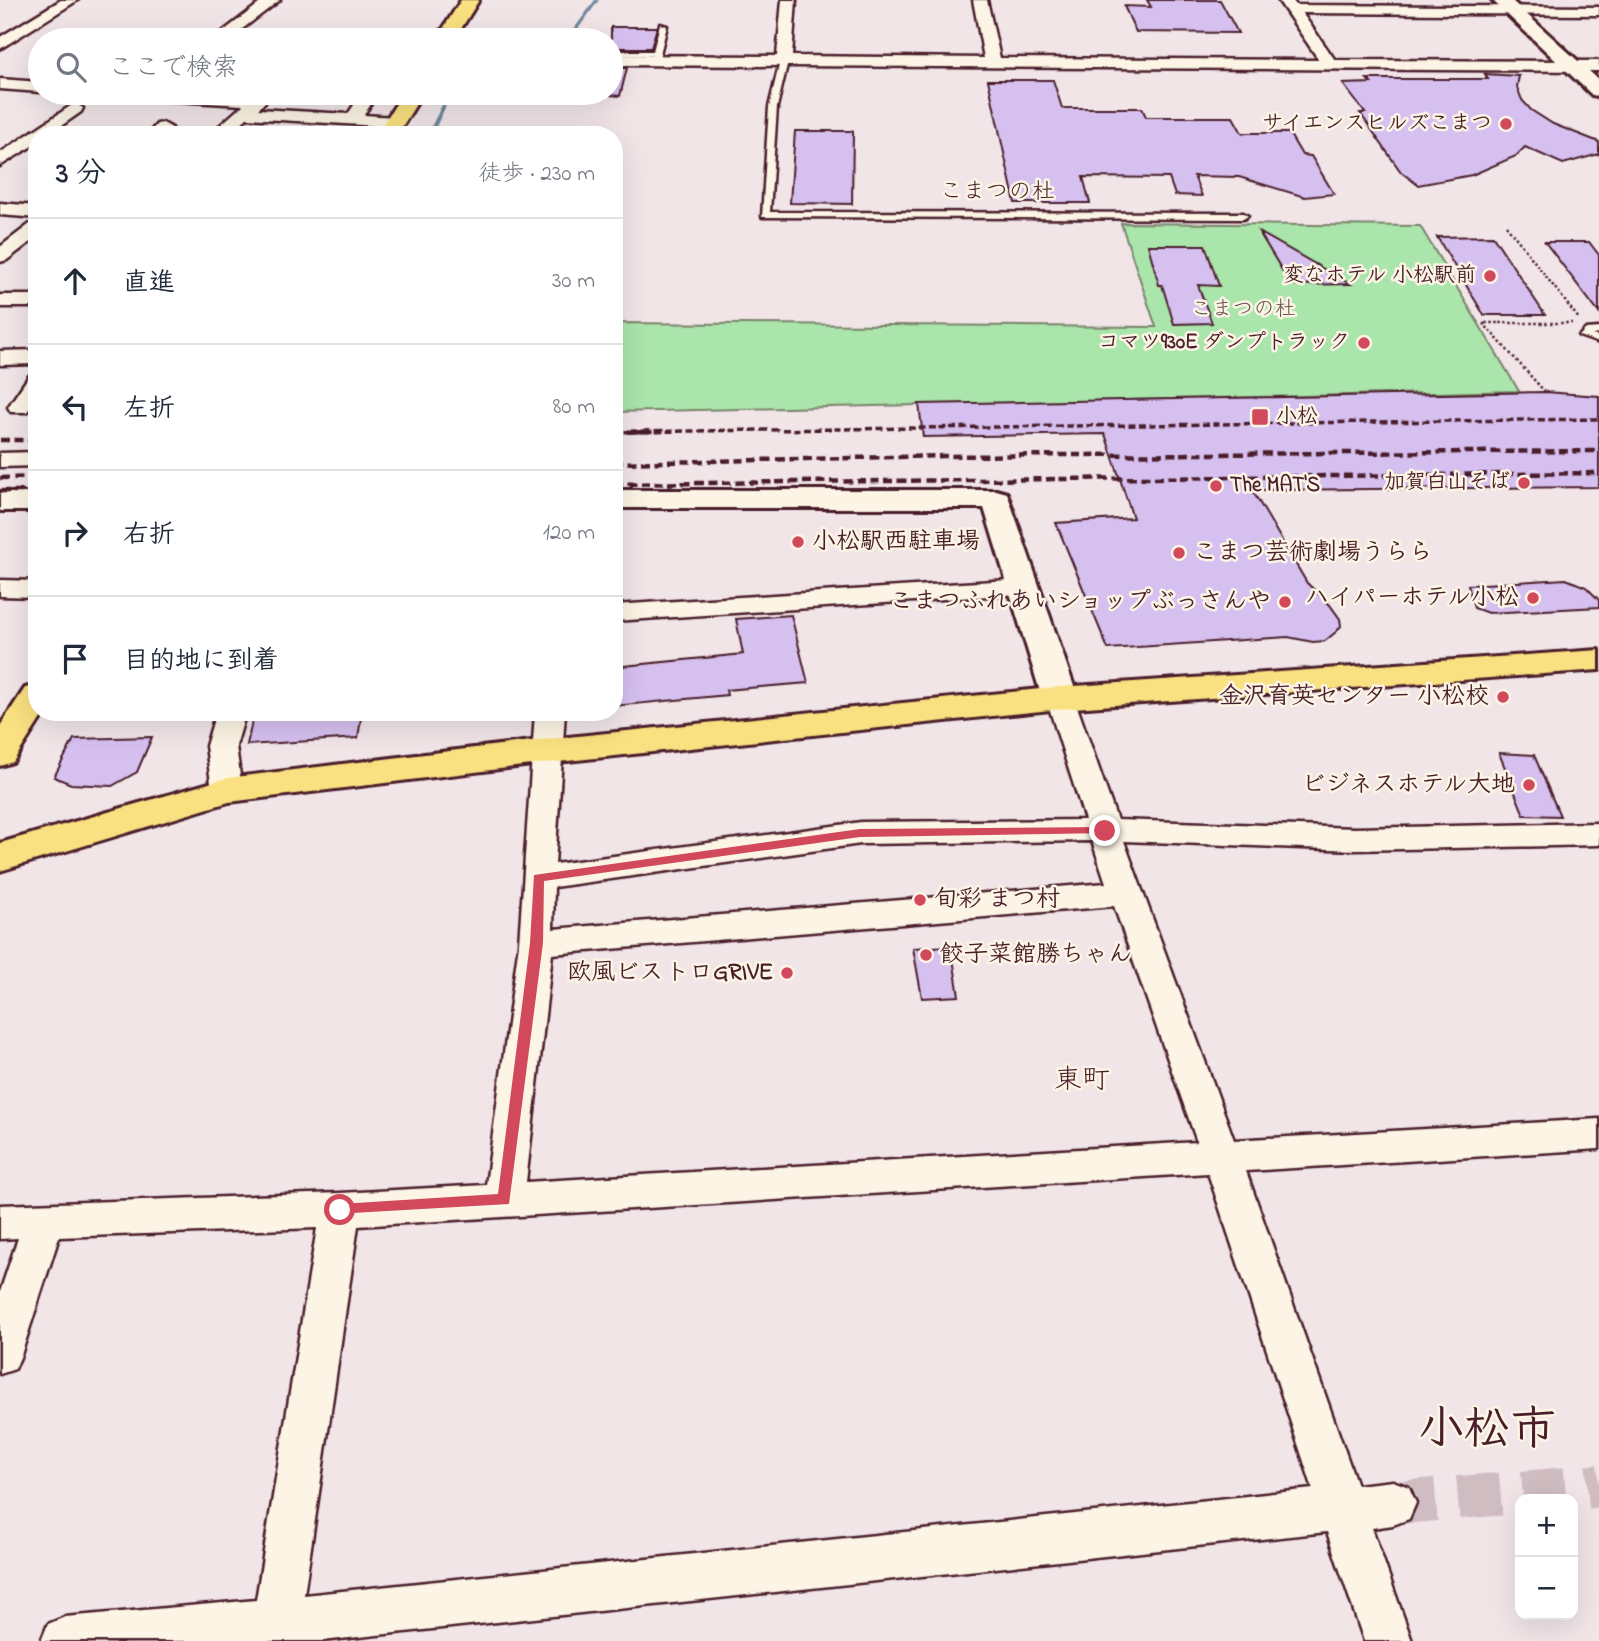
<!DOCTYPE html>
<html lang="ja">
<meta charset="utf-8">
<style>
body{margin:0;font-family:"Indie Flower","Klee One",sans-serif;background:#f6f6f7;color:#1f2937}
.controls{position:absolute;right:21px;bottom:21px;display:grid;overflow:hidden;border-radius:14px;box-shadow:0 7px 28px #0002}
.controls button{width:63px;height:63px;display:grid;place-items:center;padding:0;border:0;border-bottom:2px solid #e0e1e3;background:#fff;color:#1f2937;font:35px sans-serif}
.stop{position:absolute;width:21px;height:21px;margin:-16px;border:5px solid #d1495b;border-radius:50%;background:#fff}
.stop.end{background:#d1495b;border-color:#fff;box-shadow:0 2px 7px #0008}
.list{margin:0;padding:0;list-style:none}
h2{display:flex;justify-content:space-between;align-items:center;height:91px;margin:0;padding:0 28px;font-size:30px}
h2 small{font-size:23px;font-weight:400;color:#747a83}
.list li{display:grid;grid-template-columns:46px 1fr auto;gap:21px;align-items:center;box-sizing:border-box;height:126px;padding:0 28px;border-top:2px solid #e0e1e3}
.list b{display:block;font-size:26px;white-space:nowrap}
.list em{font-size:23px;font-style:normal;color:#747a83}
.icon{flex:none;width:38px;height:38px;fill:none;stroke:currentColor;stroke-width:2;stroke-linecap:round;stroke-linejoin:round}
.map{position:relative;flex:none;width:1599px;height:1641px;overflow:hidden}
.search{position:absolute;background:#fff;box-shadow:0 7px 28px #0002;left:28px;top:28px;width:595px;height:77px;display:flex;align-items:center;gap:18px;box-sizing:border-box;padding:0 24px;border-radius:38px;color:#747a83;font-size:26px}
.panel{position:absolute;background:#fff;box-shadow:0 7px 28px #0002;left:28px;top:126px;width:595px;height:595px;border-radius:28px}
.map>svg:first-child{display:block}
</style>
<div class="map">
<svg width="1599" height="1641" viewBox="0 0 1599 1641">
<rect width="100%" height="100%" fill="#f1e5e8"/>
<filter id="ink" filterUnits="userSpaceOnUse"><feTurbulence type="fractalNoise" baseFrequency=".0143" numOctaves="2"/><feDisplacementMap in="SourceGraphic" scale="14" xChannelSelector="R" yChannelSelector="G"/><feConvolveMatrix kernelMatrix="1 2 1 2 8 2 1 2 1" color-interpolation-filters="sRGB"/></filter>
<g filter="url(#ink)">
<path fill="#aae5ab" stroke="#7a826b" stroke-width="2" d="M1121 223 1420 226 1519 391 614 412V323L1156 327Z"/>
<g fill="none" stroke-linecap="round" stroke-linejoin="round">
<g fill="#70879e" fill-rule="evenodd">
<path d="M595 0H599L570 40H566Z"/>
<path d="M448 93H452L432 135H427Z"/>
</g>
</g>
<g fill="#d6c0f0" stroke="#4a1f2b" stroke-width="2">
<path d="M1147 0H1220L1238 33 1136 32 1124 6 1151 7Z"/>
<path d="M611 27H657L651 48H611Z"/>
<path d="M611 68H627L620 96 611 95Z"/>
<path d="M1485 74 1519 76 1517 87 1522 100 1531 110 1553 124 1599 142V154L1563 164 1525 147 1516 156 1472 175 1418 185 1401 172 1360 113H1365L1343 84 1371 83 1367 79H1488Z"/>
<path d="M988 80H1053L1062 108H1142L1146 117H1233L1242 133H1289L1302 155 1311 156 1334 194 1305 197 1239 177 1194 176 1202 196 1175 195 1169 178 1083 177 1090 203H1015Z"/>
<path d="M795 131H853L852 204 790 203Z"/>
<path d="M1259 232 1350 284 1291 285Z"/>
<path d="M1493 236 1545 315H1484L1437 237Z"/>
<path d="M1545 242H1589L1599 255V313Z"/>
<path d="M1148 245H1205L1219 286 1198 285 1212 323 1174 324 1162 285H1159Z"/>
<path d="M1545 392 1599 396V487L1252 490 1307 583 1330 605 1340 619 1341 626 1337 631 1325 641 1313 642 1288 637 1108 649 1056 523 1133 518 1105 434 923 437 919 404Z"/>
<path d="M1566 579 1586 587 1599 600V607L1488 613 1474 608 1468 585Z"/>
<path d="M791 615 808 683 726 690 727 695 614 706V667L743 654 736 619Z"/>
<path d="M254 712H362L358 738 247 745Z"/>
<path d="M152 737 137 772 112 786 71 784 54 777 74 739Z"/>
<path d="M1499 753 1534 755 1560 816 1524 815Z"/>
<path d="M951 946 959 996 922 998 913 948Z"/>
</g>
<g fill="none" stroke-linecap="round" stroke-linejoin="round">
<path stroke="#d0bdc2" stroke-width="43" stroke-dasharray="43 22" stroke-linecap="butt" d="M1393 1503 1599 1486"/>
<defs>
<g id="lane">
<path d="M660 24 667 26 658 62H652V55H611V51H653Z"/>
<path d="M784 59 788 61 777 107 770 212 1243 213 1248 216 1243 219 762 217 769 107 780 61Z"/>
<path d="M1599 328V334L1592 335 1599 337V343L1579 336 1586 329Z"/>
</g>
<g id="street">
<path d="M61 0H78L0 49V37Z"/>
<path d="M264 0H280L228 40H212Z"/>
<path d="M782 0H796L792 56 984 58 973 0H987L1000 58 1319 60 1278 0H1292L1296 5 1599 7V15L1302 13 1335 60 1599 61V71L611 65V55L777 56Z"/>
<path d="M0 79 40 82V92L0 89Z"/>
<path d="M116 93 259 95 267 100 258 109 348 114 362 93H378L364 115 395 117 403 122 395 127 247 118 228 135H209L243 105 124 98Z"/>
<path d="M75 103 83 108 81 112 48 135H37V143L0 166V153Z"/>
<path d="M163 123 172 128 165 135H147L157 124Z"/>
<path d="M0 203 37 206V218L0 215Z"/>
<path d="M37 222V237L7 260 0 262V247L30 224Z"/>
<rect x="0" y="295" width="37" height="12"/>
<path d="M37 350V364L0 365V351Z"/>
<path d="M37 374C37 392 38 397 27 412H11L8 407 29 376Z"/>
<path d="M37 452V466L0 467V453Z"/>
<path d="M1025 579 1034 581 1038 587 1034 593 614 621V605Z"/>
<path d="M0 580 37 581V597L0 596Z"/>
<path d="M1060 689 1070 692 1074 698 1117 820 1355 828 1599 823V845L1355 850 1124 841 1234 1140 1599 1119V1149L1246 1171 1357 1485 1393 1481 1409 1487 1416 1503 1409 1519 1393 1525 1372 1528 1412 1641H1364L1327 1532 322 1641H41L48 1624 65 1617 256 1600 317 1228 59 1237 21 1355 15 1369 0 1374V1292L18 1238 0 1239V1205L340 1193 486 1185 519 943 535 712H565L555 864 861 822 1085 820 1046 698 1050 692ZM1092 841 1106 883 553 929 554 887 861 844ZM1114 906 1197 1142 526 1182 552 954ZM1208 1173 1313 1489 304 1595 358 1226Z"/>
<path d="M216 712H246L236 746 242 790 238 797 227 800 216 797 212 790 206 746Z"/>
</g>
<g id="secondary">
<path d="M1492 0H1511L1599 80V97L1592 95Z"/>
<path d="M614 490H996L1007 493 1078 698 1073 706 1060 709 1047 706 1042 698 984 508H614Z"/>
<rect x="0" y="493" width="37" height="18"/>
</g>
<path id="primary" d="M1599 650V670L1060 709 548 763 229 802 0 871V843L227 778 548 739 1060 687Z"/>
<g id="highway">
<path d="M461 0H479L454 40H436Z"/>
<path d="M403 93H423L397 135H376Z"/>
<path d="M37 685V712H45L13 762 0 766V726L25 688Z"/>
</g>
</defs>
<use href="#lane" stroke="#4a1f2b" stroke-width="5"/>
<use href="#street" stroke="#4a1f2b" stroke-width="5"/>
<use href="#secondary" stroke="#4a1f2b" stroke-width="6"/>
<use href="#primary" stroke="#4a1f2b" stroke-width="6"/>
<use href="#highway" stroke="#4a1f2b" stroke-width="6"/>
<g stroke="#4a1f2b" stroke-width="2.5" stroke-dasharray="2.5 2.5" stroke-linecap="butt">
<path d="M1506 225 1579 319"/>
<path d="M1545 392 1483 323H1572"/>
</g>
<use href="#lane" fill="#fcf5e5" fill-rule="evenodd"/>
<use href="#street" fill="#fcf5e5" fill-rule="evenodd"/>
<use href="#secondary" fill="#fcf5e5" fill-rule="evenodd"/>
<use href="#primary" fill="#f9e181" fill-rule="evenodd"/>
<use href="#highway" fill="#f9e181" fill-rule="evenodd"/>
<path stroke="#4a1f2b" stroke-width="3.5" stroke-dasharray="7 3.5" stroke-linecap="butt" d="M614 432 1599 419"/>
<g stroke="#4a1f2b" stroke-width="4.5" stroke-dasharray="9 4.5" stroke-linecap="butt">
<path d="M614 432 667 431"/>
<path d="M0 440H37"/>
<path d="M614 463 944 456 1599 451"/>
<path d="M0 478 37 477"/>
<path d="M614 484 1599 473"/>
<path d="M0 491H37"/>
</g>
</g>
</g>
<path fill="#d1495b" d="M1105 827 1109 828V833L860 837 544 881 543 943 509 1204 335 1214V1206L340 1204 498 1194 530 943 534 875 860 829Z"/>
<g fill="#d1495b" stroke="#fcf5e5" stroke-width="2.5">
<circle cx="1506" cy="124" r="7"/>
<circle cx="1490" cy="276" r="7"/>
<circle cx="1364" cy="343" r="7"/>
<rect x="1251" y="408" width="18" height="18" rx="3.5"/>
<circle cx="1524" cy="483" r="7"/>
<circle cx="1216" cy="486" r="7"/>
<circle cx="798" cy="542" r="7"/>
<circle cx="1179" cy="553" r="7"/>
<circle cx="1533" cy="598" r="7"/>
<circle cx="1285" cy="602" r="7"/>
<circle cx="1503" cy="697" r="7"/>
<circle cx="1529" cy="785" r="7"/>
<circle cx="920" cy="900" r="7"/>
<circle cx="926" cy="955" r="7"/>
<circle cx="787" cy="973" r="7"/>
</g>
<g text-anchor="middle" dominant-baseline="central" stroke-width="5" stroke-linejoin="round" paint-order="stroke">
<g font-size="21" font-weight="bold" fill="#4a1f2b" stroke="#fcf5e5" text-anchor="end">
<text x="1492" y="124">サイエンスヒルズこまつ</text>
<text x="1476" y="276">変なホテル 小松駅前</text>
<text x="1350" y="343">コマツ930E ダンプトラック</text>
<text x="1276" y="417" text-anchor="start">小松</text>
<text x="1510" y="483">加賀白山そば</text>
<text x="1230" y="486" text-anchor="start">The MAT'S</text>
</g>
<g font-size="21" fill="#62504b" stroke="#fcf5e5">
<text x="1243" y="310">こまつの杜</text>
</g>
<g font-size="23" fill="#4a1f2b" stroke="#fcf5e5">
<text x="997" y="192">こまつの杜</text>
</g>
<g font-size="24" font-weight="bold" fill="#4a1f2b" stroke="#fcf5e5" text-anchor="end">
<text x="812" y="542" text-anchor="start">小松駅西駐車場</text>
<text x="1193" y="553" text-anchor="start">こまつ芸術劇場うらら</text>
<text x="1519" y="598">ハイパーホテル小松</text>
<text x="1271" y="602">こまつふれあいショップぶっさんや</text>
<text x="1489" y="697">金沢育英センター 小松校</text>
<text x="1515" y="785">ビジネスホテル大地</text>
<text x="934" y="900" text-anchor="start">旬彩 まつ村</text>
<text x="940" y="955" text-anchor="start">餃子菜館勝ちゃん</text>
<text x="773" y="973">欧風ビストロGRIVE</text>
</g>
<g font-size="28" fill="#4a1f2b" stroke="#fcf5e5">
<text x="1082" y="1081">東町</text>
</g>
<g font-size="46" font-weight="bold" fill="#4a1f2b" stroke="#fcf5e5">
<text x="1487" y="1431">小松市</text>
</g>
</g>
</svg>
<div class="controls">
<button>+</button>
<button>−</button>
</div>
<div class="stop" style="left:340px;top:1210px"></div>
<div class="stop end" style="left:1105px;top:831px"></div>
<div class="search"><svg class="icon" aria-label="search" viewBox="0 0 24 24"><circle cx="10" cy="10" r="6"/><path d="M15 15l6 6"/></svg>ここで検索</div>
<section class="panel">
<h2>3 分<small>徒歩 · 230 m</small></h2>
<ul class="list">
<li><svg class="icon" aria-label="ahead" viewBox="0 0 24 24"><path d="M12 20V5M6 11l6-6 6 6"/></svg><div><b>直進</b></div><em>30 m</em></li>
<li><svg class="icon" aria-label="left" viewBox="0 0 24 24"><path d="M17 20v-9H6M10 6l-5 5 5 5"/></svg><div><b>左折</b></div><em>80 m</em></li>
<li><svg class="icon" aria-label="right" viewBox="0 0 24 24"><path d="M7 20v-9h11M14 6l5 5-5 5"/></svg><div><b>右折</b></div><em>120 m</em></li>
<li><svg class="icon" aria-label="arrive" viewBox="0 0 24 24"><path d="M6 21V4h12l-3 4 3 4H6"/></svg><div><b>目的地に到着</b></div></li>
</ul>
</section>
</div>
